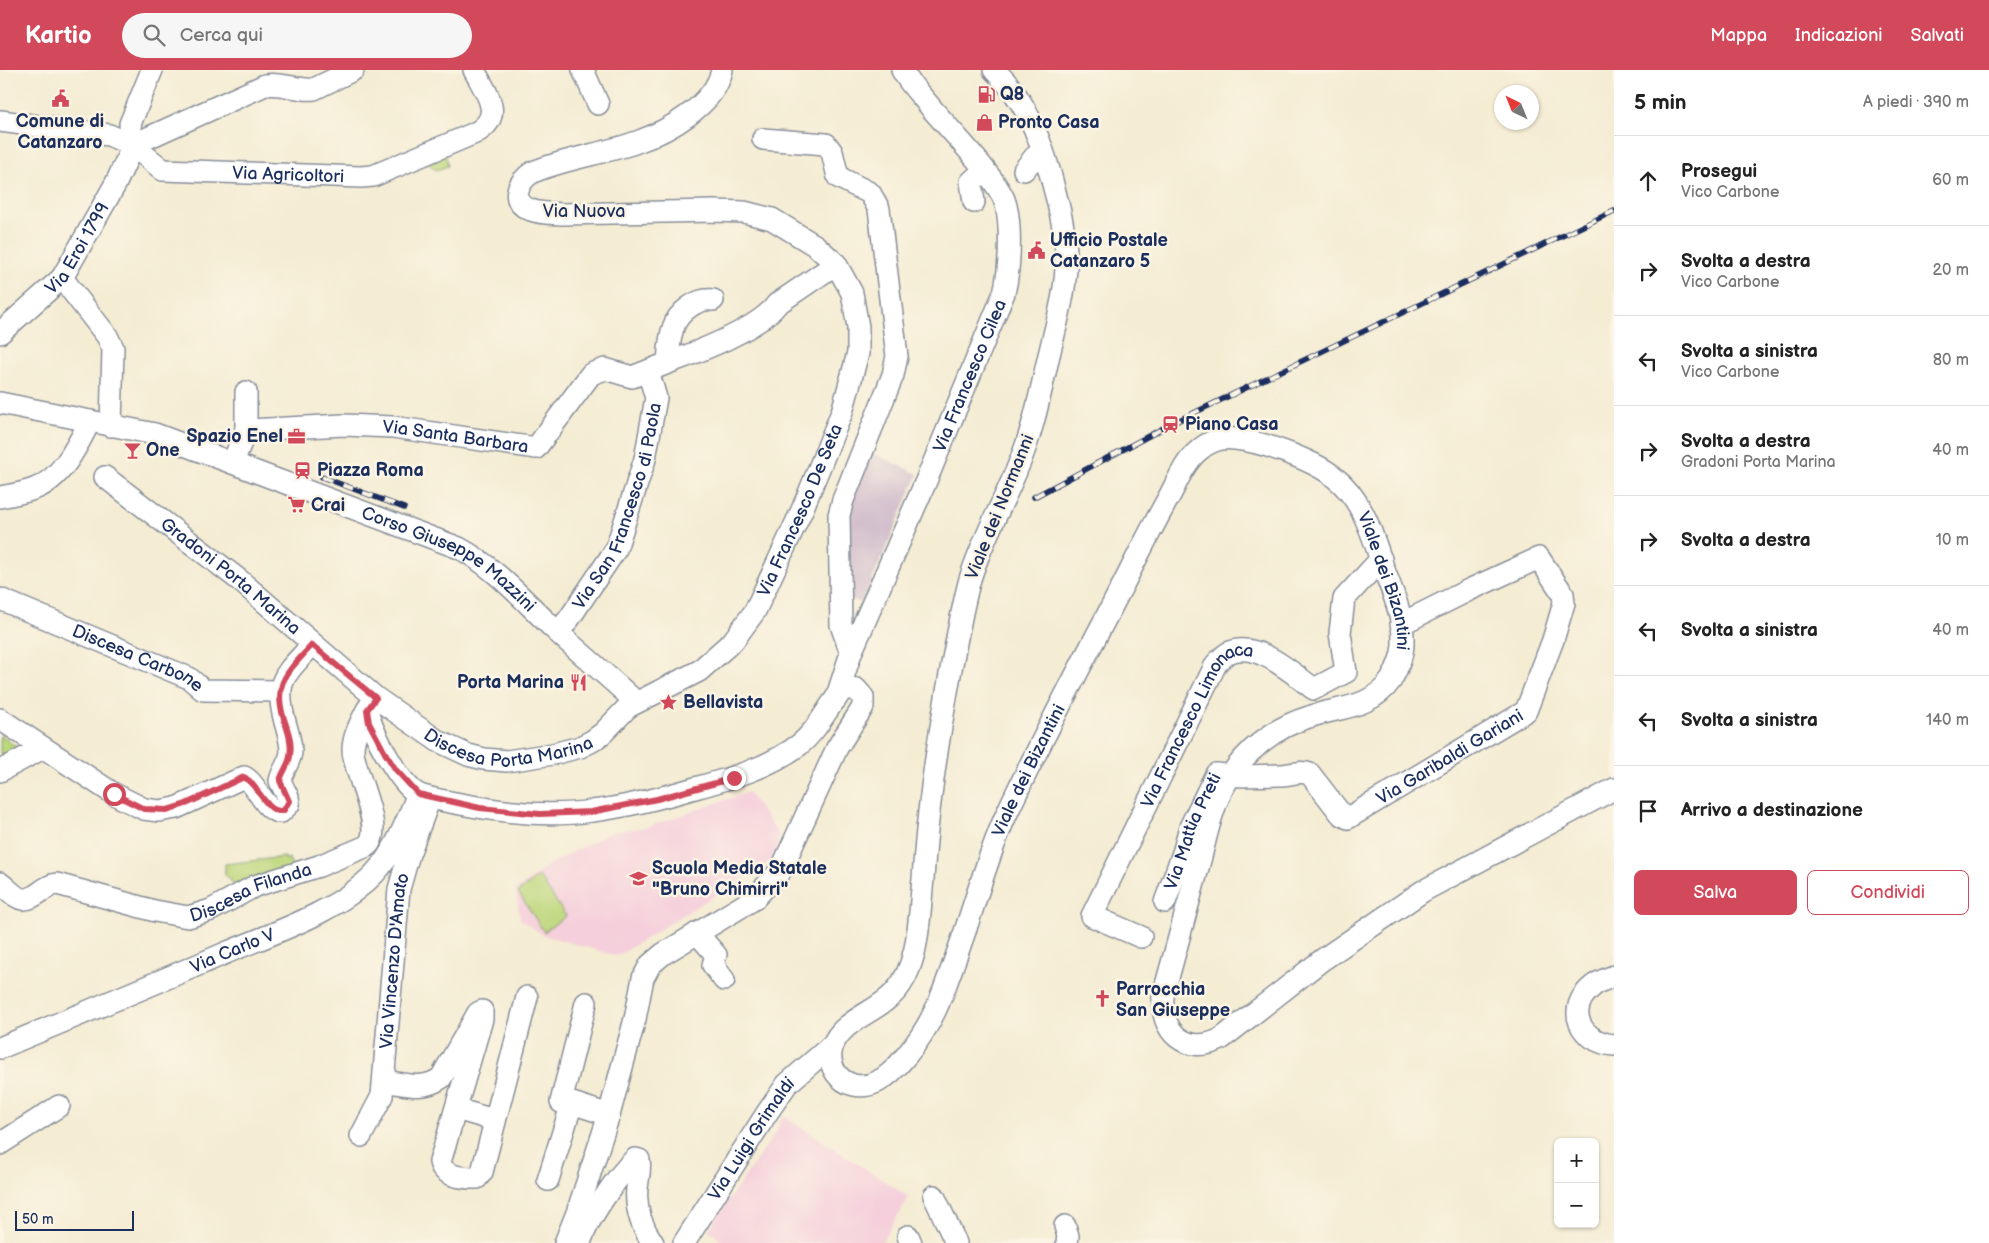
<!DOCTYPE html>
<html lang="it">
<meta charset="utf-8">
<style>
body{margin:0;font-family:"Balsamiq Sans",sans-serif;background:#f6f6f6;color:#222}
.controls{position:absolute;right:15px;bottom:15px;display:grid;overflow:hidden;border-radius:8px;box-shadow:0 1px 4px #0004}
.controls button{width:45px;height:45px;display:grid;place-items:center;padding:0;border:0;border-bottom:1px solid #e0e0e0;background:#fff;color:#222;font:25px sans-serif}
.compass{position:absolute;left:1494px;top:15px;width:45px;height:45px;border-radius:50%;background:#fff;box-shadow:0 1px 4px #0004;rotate:317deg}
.scale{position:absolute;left:15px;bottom:12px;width:119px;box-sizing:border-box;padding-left:5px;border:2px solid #1b2f5e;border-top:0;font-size:14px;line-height:18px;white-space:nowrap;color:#1b2f5e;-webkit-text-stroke:4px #fcf5e5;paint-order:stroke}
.stop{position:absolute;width:15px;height:15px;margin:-11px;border:4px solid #d1495b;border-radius:50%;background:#fff}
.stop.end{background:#d1495b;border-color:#fff;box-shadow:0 1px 5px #0008}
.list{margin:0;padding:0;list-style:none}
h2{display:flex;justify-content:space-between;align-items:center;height:65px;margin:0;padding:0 20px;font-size:21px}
h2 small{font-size:16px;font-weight:400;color:#767676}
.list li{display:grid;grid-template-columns:32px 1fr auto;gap:15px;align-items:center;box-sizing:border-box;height:90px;padding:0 20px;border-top:1px solid #e0e0e0}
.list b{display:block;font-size:19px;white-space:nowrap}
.list p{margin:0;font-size:16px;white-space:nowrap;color:#767676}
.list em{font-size:16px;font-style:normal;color:#767676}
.actions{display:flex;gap:10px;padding:15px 20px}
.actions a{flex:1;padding:11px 0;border:1px solid #d1495b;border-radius:8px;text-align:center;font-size:18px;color:#d1495b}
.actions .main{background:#d1495b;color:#fff}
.icon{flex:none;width:28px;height:28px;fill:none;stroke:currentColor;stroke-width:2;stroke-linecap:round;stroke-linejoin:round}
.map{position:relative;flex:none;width:1614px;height:1173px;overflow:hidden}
header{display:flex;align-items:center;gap:30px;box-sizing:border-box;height:70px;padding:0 25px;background:#d1495b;color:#fff}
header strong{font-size:24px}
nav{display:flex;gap:28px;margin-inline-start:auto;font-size:18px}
.search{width:350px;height:45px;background:#f6f6f6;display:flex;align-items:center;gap:12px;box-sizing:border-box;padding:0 18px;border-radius:28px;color:#767676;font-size:19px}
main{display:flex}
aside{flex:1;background:#fff}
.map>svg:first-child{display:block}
</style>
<header>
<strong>Kartio</strong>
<div class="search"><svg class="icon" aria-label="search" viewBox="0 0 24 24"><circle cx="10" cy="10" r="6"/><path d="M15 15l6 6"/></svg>Cerca qui</div>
<nav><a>Mappa</a><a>Indicazioni</a><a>Salvati</a></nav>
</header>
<main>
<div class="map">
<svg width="1614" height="1173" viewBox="0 0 1614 1173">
<rect width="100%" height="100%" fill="#fcf5e5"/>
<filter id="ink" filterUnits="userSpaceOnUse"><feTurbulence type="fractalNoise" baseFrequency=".02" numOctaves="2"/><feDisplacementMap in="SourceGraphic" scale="10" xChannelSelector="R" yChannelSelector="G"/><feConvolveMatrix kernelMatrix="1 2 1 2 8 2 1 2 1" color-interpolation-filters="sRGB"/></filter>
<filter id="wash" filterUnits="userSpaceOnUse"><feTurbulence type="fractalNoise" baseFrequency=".0096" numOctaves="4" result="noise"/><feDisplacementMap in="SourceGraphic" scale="20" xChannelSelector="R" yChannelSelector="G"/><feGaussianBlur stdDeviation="1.12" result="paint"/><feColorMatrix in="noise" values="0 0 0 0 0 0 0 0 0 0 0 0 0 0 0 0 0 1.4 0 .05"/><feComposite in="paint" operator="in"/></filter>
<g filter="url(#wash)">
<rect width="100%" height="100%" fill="#f4ecd3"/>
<g fill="#f5cfdb">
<path d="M748 722 779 765 775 788 617 886 543 865 520 849 516 820 549 795 611 762 647 757Z"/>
<path d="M782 1045 909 1127 881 1173H724L708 1160 776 1062Z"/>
</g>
<path fill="#d1bdcc" d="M872 383 918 404 862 533 846 527 844 447Z"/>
<g fill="#bdd77c" stroke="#6c836d">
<path d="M445 81 448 96 436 100 424 90Z"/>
<path d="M0 665 18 678V682L5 690 0 683Z"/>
<path d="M285 787V790L289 788 293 801 236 817 225 805V794Z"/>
<path d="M539 806 566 846 544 862 518 822Z"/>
</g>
</g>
<g filter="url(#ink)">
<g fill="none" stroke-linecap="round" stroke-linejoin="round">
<defs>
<g id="minor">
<path d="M583 0 598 34"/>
<path id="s1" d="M994 0C1024 27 1039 65 1050 103 1057 129 1064 154 1066 181 1068 216 1057 251 1049 285 1040 324 1033 362 1017 399 1002 436 982 470 970 509 962 538 957 569 951 599 944 638 937 677 932 717 928 747 925 778 923 809 919 844 920 895 895 922 880 939 857 945 842 961 814 990 843 1028 877 1012 889 1006 898 996 906 986 932 955 941 929 954 892 973 843 985 791 1007 743 1044 663 1087 585 1127 507 1141 479 1155 452 1170 425 1178 410 1185 392 1198 381 1209 371 1221 367 1235 369 1260 371 1313 390 1333 406 1362 428 1372 463 1383 497 1392 521 1404 546 1403 573 1403 585 1397 600 1391 610 1371 639 1338 637 1309 647 1275 657 1245 681 1227 711 1211 737 1206 769 1198 798 1186 841 1175 883 1163 926 1160 962 1186 986 1221 969L1322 890 1423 821 1614 719"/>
<path id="s2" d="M0 51 109 65 132 75 163 100 361 107 373 106 475 63C506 46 486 23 474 0"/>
<path d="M763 69 826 74 832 82 838 107 870 123 879 139 897 286 893 305 843 430 839 445 841 555 851 583"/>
<path d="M132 75 265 15C282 12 298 21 314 19L353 0"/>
<path d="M1024 100 1042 78"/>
<path d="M974 132 971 112 984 100"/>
<path d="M62 208 107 266 113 278 111 356"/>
<path id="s3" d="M0 263 62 208 116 113 126 91 132 75 130 54 152 0"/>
<path d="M668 293C698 282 759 259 777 234L836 194"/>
<path d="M246 322V360"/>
<path id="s4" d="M0 333 155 364 459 478C495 497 523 530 553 558 580 583 609 607 636 632"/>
<path id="s5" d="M233 392 246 360 344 355 393 357 536 378 591 304 605 299 632 307 668 293C669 282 669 269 673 258 678 242 697 228 713 230"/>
<path id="s6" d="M105 407 238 509 376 628 438 671 468 685 484 689 507 691 553 684 580 677 592 671 603 663 628 637 699 601 733 571 755 541 802 440 842 342 858 283V257L852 223 836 194 816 176 772 149 744 142 714 141 562 144C552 143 541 144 531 140 508 132 518 111 533 102 567 88 603 84 637 72 668 61 715 35 722 0"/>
<path d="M0 427C11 425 23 423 34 419 62 409 77 376 90 351"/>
<path id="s7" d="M0 529 189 608 203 620 279 621"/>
<path id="s8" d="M558 562 569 549 616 479 645 389 650 361 656 328 648 301"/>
<path id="s9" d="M836 629 851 583 926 411 1004 223C1010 200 1013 145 1002 125 986 97 954 64 932 39 922 26 909 14 902 0"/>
<path d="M0 649 114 724 144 739 159 741 176 738 244 707C258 714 264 742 281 742L289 734 288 727 280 711C282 700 290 693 291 682 291 669 287 661 284 648 274 608 287 603 312 575"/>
<path d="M0 701 43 678"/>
<path d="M430 728C483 739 538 749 592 741 626 737 661 728 695 718 732 708 768 698 799 675 818 660 826 639 841 622L846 619H856L863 627V637L837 678 781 800 754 829 663 884 650 895 643 908 635 949 609 1045 577 1143 565 1173"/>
<path id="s10" d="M0 813C19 828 21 837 43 820 48 817 52 814 57 814L155 841 188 847 211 840 255 816 319 796 367 776C386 759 353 702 353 680 353 666 361 652 367 640"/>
<path id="s11" d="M1165 832 1184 780 1190 757 1216 704C1237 707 1258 706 1279 705 1291 705 1300 700 1310 704L1341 744 1348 748 1526 641 1553 570 1564 533 1563 524 1539 488 1469 520 1401 554"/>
<path d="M697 863 716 885 713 895 724 910"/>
<path id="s12" d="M1141 867 1092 846 1216 594C1219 591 1223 586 1228 583 1256 569 1293 604 1314 619L1346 602 1340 563 1344 529 1381 489"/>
<path d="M1614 906C1607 909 1599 911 1593 916 1564 939 1580 972 1614 975"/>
<path id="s13" d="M0 978C76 946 152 915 228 882 276 862 337 842 374 804 396 781 406 752 418 724"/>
<path d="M384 1011C405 1014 423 1021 441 1008L478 943 482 941V949L440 1092C443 1107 464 1108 477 1108L482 1102 527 927"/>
<path d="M561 1032 586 933"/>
<path d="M456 1039 494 1050"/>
<path id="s14" d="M361 1066 382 1026 399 819 409 784 430 728C427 727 422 726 419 725 399 714 372 662 367 640L371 634"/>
<path d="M0 1074 59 1036"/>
<path d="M548 1110 572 1033 609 1045"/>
<path d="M934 1126 956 1173"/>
<path d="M1065 1156 1068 1166 1067 1173"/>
<path d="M908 1166 911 1173"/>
<path d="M580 1173C587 1150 617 1106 635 1089L639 1090C641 1099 638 1109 637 1118 635 1138 641 1156 653 1173"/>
<path id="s15" d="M684 1173 767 1043 787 1014 832 975"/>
</g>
</defs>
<use href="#minor" stroke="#888e98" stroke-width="24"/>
<use href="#minor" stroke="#fff" stroke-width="21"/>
<defs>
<g id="rail">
<path d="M322 407 404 438"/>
<path d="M1034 427 1171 354 1614 141"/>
</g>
</defs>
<use href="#rail" stroke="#1b2f5e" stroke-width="5.5"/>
<use href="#rail" stroke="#fcf5e5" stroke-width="4" stroke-dasharray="11" stroke-linecap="butt"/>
</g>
</g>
<g fill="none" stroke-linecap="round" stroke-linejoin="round" filter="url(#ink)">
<path stroke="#d1495b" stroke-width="6" d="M114 724 144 739 167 740 186 734 244 707C258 714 268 747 284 740L289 731 280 711C282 702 289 695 290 686 292 673 289 664 285 652 271 613 288 602 312 575L376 628 367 640 369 653 385 683 396 700 418 724 480 738 540 744 591 742 657 729 734 708"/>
</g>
<defs>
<symbol id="fuel-bare" viewBox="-9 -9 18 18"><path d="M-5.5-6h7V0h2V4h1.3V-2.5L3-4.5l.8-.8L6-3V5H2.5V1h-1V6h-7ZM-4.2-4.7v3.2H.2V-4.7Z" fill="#d1495b" stroke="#fcf5e5" stroke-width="2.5" paint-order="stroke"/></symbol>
<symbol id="civic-bare" viewBox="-9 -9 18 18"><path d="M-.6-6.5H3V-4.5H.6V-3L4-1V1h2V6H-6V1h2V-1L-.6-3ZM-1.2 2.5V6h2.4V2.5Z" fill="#d1495b" stroke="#fcf5e5" stroke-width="2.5" paint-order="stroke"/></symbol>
<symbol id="shop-bare" viewBox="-9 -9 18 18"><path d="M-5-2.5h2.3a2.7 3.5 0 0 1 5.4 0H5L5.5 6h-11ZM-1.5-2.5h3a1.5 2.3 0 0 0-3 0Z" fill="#d1495b" stroke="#fcf5e5" stroke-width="2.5" paint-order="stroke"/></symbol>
<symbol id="station-bare" viewBox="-9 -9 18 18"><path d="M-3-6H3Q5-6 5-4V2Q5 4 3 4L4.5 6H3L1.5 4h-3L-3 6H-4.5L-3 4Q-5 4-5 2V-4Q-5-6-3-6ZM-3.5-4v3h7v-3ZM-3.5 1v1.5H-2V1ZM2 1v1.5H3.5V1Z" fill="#d1495b" stroke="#fcf5e5" stroke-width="2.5" paint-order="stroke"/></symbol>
<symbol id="office-bare" viewBox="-9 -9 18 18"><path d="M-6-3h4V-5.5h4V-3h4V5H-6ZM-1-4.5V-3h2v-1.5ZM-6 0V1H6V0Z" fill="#d1495b" stroke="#fcf5e5" stroke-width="2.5" paint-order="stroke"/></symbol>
<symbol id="bar-bare" viewBox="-9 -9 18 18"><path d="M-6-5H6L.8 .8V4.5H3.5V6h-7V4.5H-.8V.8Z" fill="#d1495b" stroke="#fcf5e5" stroke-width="2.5" paint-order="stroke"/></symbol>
<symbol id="supermarket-bare" viewBox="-9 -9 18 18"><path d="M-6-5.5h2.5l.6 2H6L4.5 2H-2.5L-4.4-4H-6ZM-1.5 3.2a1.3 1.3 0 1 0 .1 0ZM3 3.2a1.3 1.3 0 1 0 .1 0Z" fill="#d1495b" stroke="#fcf5e5" stroke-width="2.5" paint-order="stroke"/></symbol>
<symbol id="restaurant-bare" viewBox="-9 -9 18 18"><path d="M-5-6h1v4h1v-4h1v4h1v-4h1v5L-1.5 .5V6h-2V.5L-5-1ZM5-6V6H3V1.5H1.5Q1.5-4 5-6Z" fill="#d1495b" stroke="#fcf5e5" stroke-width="2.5" paint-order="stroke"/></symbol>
<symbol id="sight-bare" viewBox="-9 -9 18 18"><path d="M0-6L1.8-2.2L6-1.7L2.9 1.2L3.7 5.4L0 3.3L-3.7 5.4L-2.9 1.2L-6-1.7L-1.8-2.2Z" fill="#d1495b" stroke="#fcf5e5" stroke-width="2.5" paint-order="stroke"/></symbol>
<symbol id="school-bare" viewBox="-9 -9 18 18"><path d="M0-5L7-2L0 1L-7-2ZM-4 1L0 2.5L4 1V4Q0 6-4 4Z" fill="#d1495b" stroke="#fcf5e5" stroke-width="2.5" paint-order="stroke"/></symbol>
<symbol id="church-bare" viewBox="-9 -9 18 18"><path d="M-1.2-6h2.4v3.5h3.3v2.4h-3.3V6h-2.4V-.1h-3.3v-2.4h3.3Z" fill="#d1495b" stroke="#fcf5e5" stroke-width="2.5" paint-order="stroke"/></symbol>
</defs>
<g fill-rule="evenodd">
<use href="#fuel-bare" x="974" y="12" width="25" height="25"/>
<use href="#civic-bare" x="48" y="16" width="25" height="25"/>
<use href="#shop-bare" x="972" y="40" width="25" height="25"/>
<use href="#civic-bare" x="1024" y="168" width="25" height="25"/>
<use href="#station-bare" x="1158" y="342" width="25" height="25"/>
<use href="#office-bare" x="284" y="354" width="25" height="25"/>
<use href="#bar-bare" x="120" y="368" width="25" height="25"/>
<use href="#station-bare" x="290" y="388" width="25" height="25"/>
<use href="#supermarket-bare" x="284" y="422" width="25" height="25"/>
<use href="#restaurant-bare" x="566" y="600" width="25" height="25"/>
<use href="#sight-bare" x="656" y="620" width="25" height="25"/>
<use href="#school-bare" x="626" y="796" width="25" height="25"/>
<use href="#church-bare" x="1090" y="916" width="25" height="25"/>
</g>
<g text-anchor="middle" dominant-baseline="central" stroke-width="5" stroke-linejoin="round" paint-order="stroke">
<g font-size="18" font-weight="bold" fill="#1b2f5e" stroke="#fcf5e5" text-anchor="start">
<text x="1000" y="24">Q8</text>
<text x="60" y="51" text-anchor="middle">Comune di<tspan x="60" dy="21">Catanzaro</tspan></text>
<text x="998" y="52">Pronto Casa</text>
<text x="1050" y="170">Ufficio Postale<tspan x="1050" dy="21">Catanzaro 5</tspan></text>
<text x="1185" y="354">Piano Casa</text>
<text x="283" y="366" text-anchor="end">Spazio Enel</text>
<text x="146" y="380">One</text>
<text x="317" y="400">Piazza Roma</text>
<text x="311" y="435">Crai</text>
<text x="564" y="612" text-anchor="end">Porta Marina</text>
<text x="683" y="632">Bellavista</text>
<text x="652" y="798">Scuola Media Statale<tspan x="652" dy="21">"Bruno Chimirri"</tspan></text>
<text x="1116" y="919">Parrocchia<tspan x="1116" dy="21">San Giuseppe</tspan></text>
</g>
<g font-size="18" fill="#1b2f5e" stroke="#fcf5e5">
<text stroke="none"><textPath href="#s2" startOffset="300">Via Agricoltori</textPath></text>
<text x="584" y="141">Via Nuova</text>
<text stroke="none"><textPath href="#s3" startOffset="116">Via Eroi 1799</textPath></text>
<text stroke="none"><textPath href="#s9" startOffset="350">Via Francesco Cilea</textPath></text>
<text stroke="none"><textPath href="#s5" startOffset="245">Via Santa Barbara</textPath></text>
<text stroke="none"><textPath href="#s8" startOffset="142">Via San Francesco di Paola</textPath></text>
<text transform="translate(1000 437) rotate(-68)">Viale dei Normanni</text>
<text stroke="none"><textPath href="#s6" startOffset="908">Via Francesco De Seta</textPath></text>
<text stroke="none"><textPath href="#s4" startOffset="479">Corso Giuseppe Mazzini</textPath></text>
<text stroke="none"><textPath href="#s6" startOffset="160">Gradoni Porta Marina</textPath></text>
<text stroke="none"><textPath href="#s1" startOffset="2102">Viale dei Bizantini</textPath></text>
<text stroke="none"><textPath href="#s7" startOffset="150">Discesa Carbone</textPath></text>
<text stroke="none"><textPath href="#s6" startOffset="498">Discesa Porta Marina</textPath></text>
<text stroke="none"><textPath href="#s12" startOffset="276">Via Francesco Limonaca</textPath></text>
<text stroke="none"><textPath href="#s11" startOffset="410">Via Garibaldi Gariani</textPath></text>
<text stroke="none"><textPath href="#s1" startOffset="1474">Viale dei Bizantini</textPath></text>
<text stroke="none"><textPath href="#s11" startOffset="76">Via Mattia Preti</textPath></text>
<text stroke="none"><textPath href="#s10" startOffset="269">Discesa Filanda</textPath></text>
<text stroke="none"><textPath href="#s13" startOffset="252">Via Carlo V</textPath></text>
<text stroke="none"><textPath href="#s14" startOffset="181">Via Vincenzo D'Amato</textPath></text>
<text stroke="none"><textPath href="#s15" startOffset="124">Via Luigi Grimaldi</textPath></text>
</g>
</g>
</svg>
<div class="controls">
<button>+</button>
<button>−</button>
</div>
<svg class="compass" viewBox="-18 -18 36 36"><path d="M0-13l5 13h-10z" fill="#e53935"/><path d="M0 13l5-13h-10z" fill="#767676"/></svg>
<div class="scale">50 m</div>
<div class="stop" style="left:114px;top:724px"></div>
<div class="stop end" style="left:734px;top:708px"></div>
</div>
<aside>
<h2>5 min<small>A piedi · 390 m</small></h2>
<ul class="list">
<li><svg class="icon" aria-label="ahead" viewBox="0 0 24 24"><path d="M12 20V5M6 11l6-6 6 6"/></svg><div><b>Prosegui</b><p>Vico Carbone</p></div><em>60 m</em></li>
<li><svg class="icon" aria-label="right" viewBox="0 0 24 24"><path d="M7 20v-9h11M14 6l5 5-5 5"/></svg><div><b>Svolta a destra</b><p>Vico Carbone</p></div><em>20 m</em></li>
<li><svg class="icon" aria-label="left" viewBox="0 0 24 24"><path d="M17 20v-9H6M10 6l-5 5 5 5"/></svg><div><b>Svolta a sinistra</b><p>Vico Carbone</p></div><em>80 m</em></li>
<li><svg class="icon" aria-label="right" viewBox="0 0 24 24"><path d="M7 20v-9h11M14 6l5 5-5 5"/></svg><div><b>Svolta a destra</b><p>Gradoni Porta Marina</p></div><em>40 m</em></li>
<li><svg class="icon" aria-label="right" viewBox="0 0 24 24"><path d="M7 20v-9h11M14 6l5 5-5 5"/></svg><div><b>Svolta a destra</b></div><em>10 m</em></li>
<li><svg class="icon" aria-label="left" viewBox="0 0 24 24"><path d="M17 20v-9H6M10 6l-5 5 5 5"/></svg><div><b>Svolta a sinistra</b></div><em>40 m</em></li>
<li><svg class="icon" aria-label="left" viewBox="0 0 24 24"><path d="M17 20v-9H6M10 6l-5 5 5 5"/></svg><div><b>Svolta a sinistra</b></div><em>140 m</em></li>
<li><svg class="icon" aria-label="arrive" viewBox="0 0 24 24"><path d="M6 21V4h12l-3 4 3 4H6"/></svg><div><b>Arrivo a destinazione</b></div></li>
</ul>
<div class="actions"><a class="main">Salva</a><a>Condividi</a></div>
</aside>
</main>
